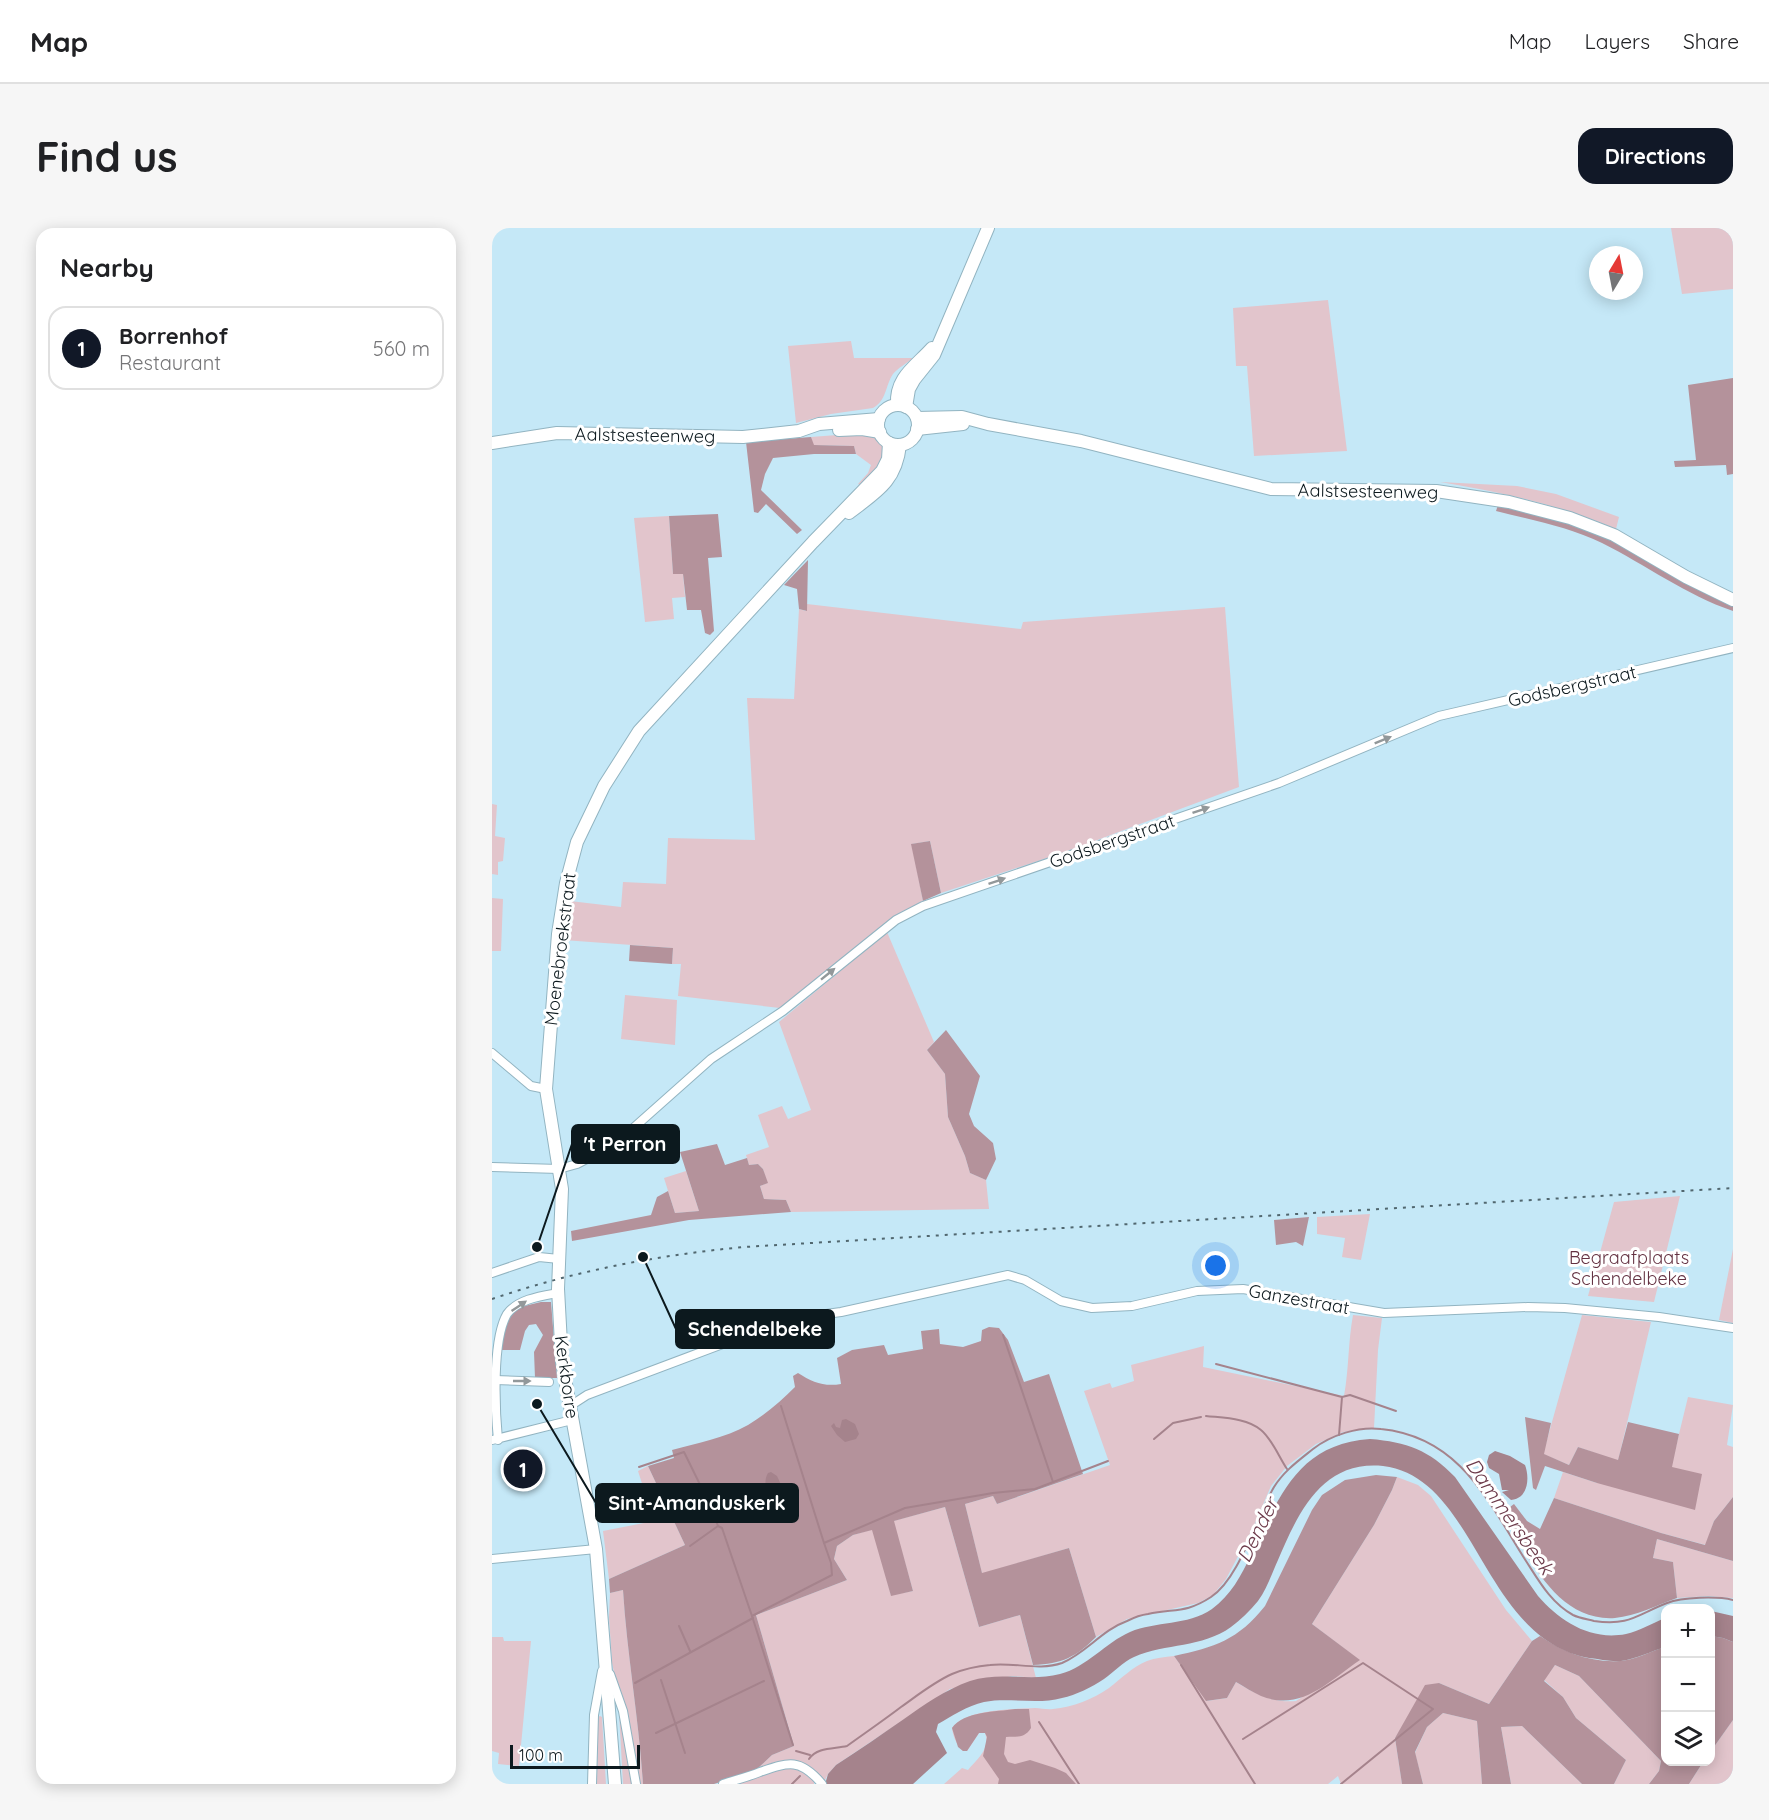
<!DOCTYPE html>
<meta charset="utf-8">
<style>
body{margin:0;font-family:Quicksand,sans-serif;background:#f6f6f6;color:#202124}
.controls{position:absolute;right:18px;bottom:18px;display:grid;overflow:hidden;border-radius:12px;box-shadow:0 3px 15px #0003}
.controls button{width:54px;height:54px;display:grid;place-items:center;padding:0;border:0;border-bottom:2px solid #e0e0e0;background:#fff;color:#202124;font:30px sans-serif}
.compass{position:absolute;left:1097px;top:18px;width:54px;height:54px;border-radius:50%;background:#fff;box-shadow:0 3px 15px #0003;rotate:10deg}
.scale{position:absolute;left:18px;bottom:15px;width:130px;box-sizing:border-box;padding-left:6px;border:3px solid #0c191e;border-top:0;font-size:16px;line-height:21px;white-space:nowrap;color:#0c191e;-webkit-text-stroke:4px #fff;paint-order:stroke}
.you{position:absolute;left:724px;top:1038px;width:21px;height:21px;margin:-15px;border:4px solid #fff;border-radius:50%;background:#1a73e8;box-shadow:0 0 0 9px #1a73e833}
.badge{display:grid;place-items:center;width:39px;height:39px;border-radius:50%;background:#111827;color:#fff;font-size:20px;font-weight:700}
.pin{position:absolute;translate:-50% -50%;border:3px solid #fff;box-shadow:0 2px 6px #0006}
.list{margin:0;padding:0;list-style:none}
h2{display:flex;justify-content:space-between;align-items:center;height:78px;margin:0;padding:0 24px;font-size:26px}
h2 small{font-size:20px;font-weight:400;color:#757577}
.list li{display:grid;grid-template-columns:39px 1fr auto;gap:18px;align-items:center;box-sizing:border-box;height:84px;margin:0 12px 12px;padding:0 12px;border:2px solid #e0e0e0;border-radius:18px}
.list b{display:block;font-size:22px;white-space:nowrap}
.list p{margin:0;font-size:20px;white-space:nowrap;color:#757577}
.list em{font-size:20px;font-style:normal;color:#757577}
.icon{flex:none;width:33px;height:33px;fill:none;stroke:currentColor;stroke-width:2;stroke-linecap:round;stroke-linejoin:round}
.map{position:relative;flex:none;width:1241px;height:1556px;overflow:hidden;border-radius:18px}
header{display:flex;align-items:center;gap:36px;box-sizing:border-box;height:84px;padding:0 30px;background:#fff;border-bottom:2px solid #e0e0e0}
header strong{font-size:28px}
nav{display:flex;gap:33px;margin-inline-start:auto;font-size:21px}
.intro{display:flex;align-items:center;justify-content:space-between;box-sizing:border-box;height:144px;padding:0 36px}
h1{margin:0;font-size:42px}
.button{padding:15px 27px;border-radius:18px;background:#111827;color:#fff;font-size:21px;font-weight:700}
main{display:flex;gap:36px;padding:0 36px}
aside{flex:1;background:#fff;border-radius:18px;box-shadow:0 3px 15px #0003}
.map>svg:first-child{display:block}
</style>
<header>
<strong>Map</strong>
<nav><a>Map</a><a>Layers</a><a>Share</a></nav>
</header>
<div class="intro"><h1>Find us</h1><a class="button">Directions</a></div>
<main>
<aside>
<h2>Nearby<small></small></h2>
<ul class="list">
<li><span class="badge">1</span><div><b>Borrenhof</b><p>Restaurant</p></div><em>560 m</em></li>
</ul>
</aside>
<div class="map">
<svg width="1241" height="1556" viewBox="0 0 1241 1556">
<rect width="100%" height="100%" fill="#c5e8f7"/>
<g fill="#e2c5cc">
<path d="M1179 0H1241V61L1190 66Z"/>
<path d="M836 72 855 223 762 228 755 138H744L741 80Z"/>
<path d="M359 113 362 130H421C415 135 406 140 401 146 393 158 395 172 381 180L339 186 304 195 296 118Z"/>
<path d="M371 205C390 211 391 213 392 233L368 257 366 256 376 245 379 237 364 226 362 218 321 217 319 209Z"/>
<path d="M948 254 1025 258 1064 266 1127 289 1124 301C1068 277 1008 264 948 254Z"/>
<path d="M177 288 181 346H191L193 369 180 370 182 391 153 394 142 290Z"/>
<path d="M315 376 529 401 531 394 733 379 747 559 576 623 449 665 438 613 420 616 431 673 398 692 288 780 186 768 189 736H180L181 720 71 712 78 673 129 679 131 654 174 656 176 610 263 612 255 470 302 471 307 381 314 383Z"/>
<path d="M0 576 5 577 3 608 13 610 11 633 6 634V647L0 646Z"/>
<path d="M0 670 11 671 9 723H0Z"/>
<path d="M395 704 442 814 435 822 453 846 456 889 473 928 478 945 494 952 497 981 299 984 294 972 272 971 268 958 275 955 271 941 266 936 257 937 254 927 277 919 266 887 290 878 296 891 319 882 287 794Z"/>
<path d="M133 767 185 772 183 817 129 811Z"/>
<path d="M194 943 207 983 183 985 172 950Z"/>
<path d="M1188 968 1162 1074 1096 1068 1122 974Z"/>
<path d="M878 986 869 1032 850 1029 853 1010 825 1006V989Z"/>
<path d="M1241 1021V1095L1227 1092Z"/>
<path d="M861 1087 890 1090 886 1122 882 1200 851 1204 824 1216 795 1238 779 1258 761 1300 734 1351 721 1367 706 1375 635 1391 604 1409 577 1320 490 1346 473 1276 501 1268 505 1276 618 1237 592 1163 618 1155 620 1160 642 1153 639 1137 712 1118 711 1139 852 1168C857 1141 856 1114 861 1087Z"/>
<path d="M1090 1087 1159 1094 1126 1233 1086 1219 1077 1237 1051 1226Z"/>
<path d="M1196 1169 1241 1177 1235 1217 1241 1219V1269L1222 1293 1214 1317 1169 1305 1062 1270 1071 1244 1105 1255 1179 1239Z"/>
<path d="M156 1238 193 1317 117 1351 111 1303 162 1293 146 1243Z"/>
<path d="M905 1249 926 1257 939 1268 1014 1382 1040 1413 997 1476 947 1455 903 1510 910 1556H849L846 1548 836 1556H452L470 1540 476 1542C485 1531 499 1521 493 1505H487L475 1523H471C465 1517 461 1509 460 1500 473 1481 521 1481 543 1480 549 1480 555 1482 561 1481 581 1479 601 1471 617 1460 629 1451 640 1439 655 1433 663 1430 673 1429 682 1428L715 1473 735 1470 744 1454C763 1466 782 1475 804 1473L867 1432 820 1396 882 1297 900 1262Z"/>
<path d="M453 1279 487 1399 528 1387 544 1450 520 1448 458 1461 344 1537 336 1546 332 1554 314 1537 263 1543 280 1527 302 1518 264 1387 355 1352 342 1331 345 1318 361 1307 381 1301 399 1367 421 1363 401 1293Z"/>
<path d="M1165 1311 1241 1333V1370L1216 1368 1185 1370 1181 1334 1161 1330Z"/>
<path d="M131 1362C135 1427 147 1491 151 1556H147L136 1485 125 1458 120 1435 117 1389 118 1365Z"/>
<path d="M0 1409H11L12 1413H39L27 1538 6 1536 7 1525 0 1523Z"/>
<path d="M1063 1437 1087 1448 1169 1533 1167 1543 1157 1556H1122L1134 1532 1084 1490 1071 1469 1052 1452Z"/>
<path d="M127 1484H128L141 1556H131Z"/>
<path d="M951 1485 985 1493 990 1556H931L923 1525 935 1499Z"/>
<path d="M108 1488 110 1489 114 1556H105L106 1489Z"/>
<path d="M1241 1492V1556H1197L1211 1534H1218L1219 1523Z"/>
<path d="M1030 1498 1090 1556H1019L1009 1499Z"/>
<path d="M298 1537 322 1550V1556H244Z"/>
</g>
<g fill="#b4929b">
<path d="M1241 150V246L1235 247 1234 237 1183 239 1182 233 1204 232 1196 157Z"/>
<path d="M319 209 322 217 362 218 364 226H322L281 230 273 246 269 262 310 302 305 306 274 276 266 285 262 284 254 214Z"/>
<path d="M1007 274 1107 304 1241 376V383C1194 367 1154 337 1110 315 1077 299 1040 292 1004 283Z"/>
<path d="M226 286 230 329 216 330 222 403 218 407 213 405 209 382H195L191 346H181L177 288Z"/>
<path d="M316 332 315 383 307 381 305 361 292 357Z"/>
<path d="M438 613 449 665 431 673 419 616Z"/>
<path d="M138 717 181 720 180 736 137 733Z"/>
<path d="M454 802 488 848 477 886 482 898 501 915 504 931 494 952 478 945 473 928 456 889 453 846 435 822Z"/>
<path d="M225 916 233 937 255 930 257 937 266 936 271 941 276 955 268 958 272 971 294 972 299 984 197 992 80 1013 79 1003 159 987 165 969 176 963 183 985 207 983 188 924Z"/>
<path d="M817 989 811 1018 804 1014 784 1017 782 992Z"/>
<path d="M49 1074H59L65 1150H43L42 1124 51 1107 44 1096 37 1097 33 1103 28 1122H6C10 1107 13 1086 29 1079 35 1077 42 1076 49 1074Z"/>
<path d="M497 1099 507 1100 516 1112 532 1154 557 1146 591 1246 505 1276 501 1268 473 1276 490 1345 577 1320 604 1409C584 1429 570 1436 541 1437L528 1387 487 1399 453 1279 402 1293 421 1363 399 1368 380 1302 361 1307 345 1318 342 1331 355 1352 264 1387 302 1518 280 1527 263 1543 222 1556H151C147 1491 135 1427 131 1362L118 1365 117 1351 193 1317 156 1238 182 1230 180 1222C205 1215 233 1210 256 1197 273 1187 289 1173 303 1159L301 1148 306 1145C320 1154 332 1159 349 1156L345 1130 360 1122 392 1117 396 1127 431 1121 429 1103 447 1101 448 1116 471 1119 489 1113 490 1102Z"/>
<path d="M1033 1189 1059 1195 1052 1226 1077 1237 1086 1219 1126 1232 1136 1194 1187 1206 1180 1239 1210 1246 1203 1282 1105 1255 1053 1238 1044 1262 1041 1260Z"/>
<path d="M884 1247 905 1249 900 1262 882 1297 820 1396 868 1432C836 1454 809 1484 769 1468 760 1464 753 1459 744 1454L735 1470 714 1473 682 1428C723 1419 746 1412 773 1378L820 1282 830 1267 853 1252Z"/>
<path d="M1241 1269V1333L1165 1311 1161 1330 1181 1334 1185 1370C1165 1377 1144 1388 1123 1390 1063 1394 1036 1326 1010 1285L1022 1276 1035 1293 1048 1301 1062 1270 1169 1305 1213 1317 1222 1293Z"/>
<path d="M1048 1408C1071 1424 1099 1435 1128 1433 1143 1432 1159 1423 1173 1419L1174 1534H1211L1197 1556H1157L1167 1543 1169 1533 1087 1448 1063 1437 1052 1453 1071 1469 1084 1490 1134 1532 1122 1556H1090L1030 1498 1009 1499 1019 1556H990L985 1493 951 1485 935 1499 923 1524 931 1556H910L903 1510 933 1457 947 1455 997 1476 1040 1413Z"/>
<path d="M1219 1408 1231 1410 1241 1414V1492L1219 1523Z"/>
<path d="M523 1481H537L539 1500C532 1511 525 1508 514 1509L512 1526 516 1534 523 1536 538 1532 563 1540 574 1545 584 1556H506L507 1551 491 1528 495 1509 493 1505H487L475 1523H471L466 1519 460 1500C472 1483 504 1484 523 1481Z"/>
</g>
<g fill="#a5838c">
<path d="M354 1191 363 1196 367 1206 364 1211 353 1214 345 1207 339 1198 342 1195 344 1199 348 1200 350 1192Z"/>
<path d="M878 1211C915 1214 937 1222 963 1249L1046 1368C1068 1393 1098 1413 1134 1406 1147 1403 1161 1395 1173 1390V1419C1160 1423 1144 1431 1129 1433 1119 1434 1107 1431 1097 1430 990 1411 985 1249 891 1238 830 1232 806 1285 786 1332 780 1345 775 1361 766 1373 758 1383 748 1392 739 1399 710 1420 674 1415 642 1429 631 1434 622 1444 612 1451 600 1459 584 1467 570 1470 545 1477 517 1469 492 1474 475 1478 460 1488 446 1496L444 1504 455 1525 421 1556H330L334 1553 336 1546 344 1537C367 1522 389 1507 412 1491 433 1476 453 1462 478 1453 508 1443 538 1454 568 1446 595 1439 613 1415 638 1404 664 1393 695 1398 720 1381 739 1367 749 1348 759 1327 787 1270 805 1216 878 1211Z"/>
<path d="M1003 1223 1018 1228 1033 1237C1038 1250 1036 1271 1019 1272L1010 1264 1017 1262H1010L1007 1246 997 1240 995 1234 997 1227Z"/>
<path d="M279 1244 285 1248 291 1261 304 1260 301 1268 293 1272 277 1265C273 1259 272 1252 276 1245Z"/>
<path d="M1219 1383 1241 1388V1414L1231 1410 1219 1408Z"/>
</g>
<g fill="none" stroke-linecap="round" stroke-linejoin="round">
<g stroke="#a5838c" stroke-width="2">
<path d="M511 1107 561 1254"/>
<path d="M724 1136 850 1169 847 1207"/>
<path d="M850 1169 858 1167 904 1183"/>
<path d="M289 1178 332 1315"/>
<path d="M714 1188C732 1190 755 1190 769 1202 780 1211 787 1229 795 1241"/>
<path d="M662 1211 681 1195 709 1189"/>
<path d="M147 1239 192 1224 220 1281 226 1298"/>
<path d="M198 1318 226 1298 230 1300 260 1388"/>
<path d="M187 1398 198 1423"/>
<path d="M689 1437 763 1556"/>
<path d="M169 1452 193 1525"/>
<path d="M143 1455 261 1390"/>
<path d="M547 1494 587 1556"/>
<path d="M164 1505 272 1453"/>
<path d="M751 1511 871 1435 941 1481 849 1556"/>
<path d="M301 1517 260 1388 340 1347 339 1335 332 1315 413 1280 501 1265 543 1261 616 1233"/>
<path d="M304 1523 318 1527"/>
<path d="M317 1531C325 1519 342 1521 355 1518 373 1505 392 1492 409 1479 426 1467 442 1454 460 1446 472 1441 486 1438 498 1437 521 1434 547 1443 570 1435 594 1425 610 1402 635 1393 641 1390 648 1387 656 1386 682 1380 693 1386 719 1369 748 1350 764 1289 782 1259 792 1243 806 1233 821 1221 839 1207 867 1198 889 1201 968 1209 996 1273 1034 1333 1047 1353 1059 1375 1081 1387 1087 1390 1094 1391 1102 1393 1138 1398 1144 1387 1175 1375 1190 1369 1225 1368 1241 1372"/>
<path d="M300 1556 308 1548"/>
</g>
<defs>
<g id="street">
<path d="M0 825 39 858 54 861"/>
<path d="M0 939 67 941 85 936 110 923 138 903 219 831 291 783 404 692 431 678 787 555 947 488 1241 420"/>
<path d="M0 1045 47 1029 67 1031"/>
<path d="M3 1152 57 1154"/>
<path d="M78 1178 95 1167 297 1091 349 1084 516 1047 533 1052 569 1073 600 1080 640 1078 705 1063 751 1061 892 1085 1036 1079 1073 1080 1167 1089 1241 1100"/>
<path d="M0 1212 80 1192"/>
<path d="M6 1212C3 1180 0 1112 15 1086 26 1071 49 1068 66 1065"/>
<path d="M0 1331 104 1321"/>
<path d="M118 1446 131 1483 144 1556"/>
<path d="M100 1556 102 1487 110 1443"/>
<path d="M231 1556C243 1552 256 1549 268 1544 297 1534 308 1530 330 1556"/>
</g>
<g id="secondary">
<path d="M405 177C403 149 424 138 440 120"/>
<circle cx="406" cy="197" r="20"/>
<path d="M414 179 417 161 422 152 442 127 496 0"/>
<path d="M425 190 470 189 496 196 589 213 779 261 944 263 1017 274 1078 290 1122 307 1194 349 1241 372"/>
<path d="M425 201 471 196"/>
<path d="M347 202 370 201 388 204"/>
<path d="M0 215 65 205 251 209 307 203 327 196 387 191"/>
<path d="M357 285C384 264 404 254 408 217"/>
<path d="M123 1556 104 1321 70 1134 66 1061 70 961 54 861 66 706 74 655 85 614 112 558 147 503 321 314 390 243 396 231 397 215"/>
</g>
</defs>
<use href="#street" stroke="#92b4c1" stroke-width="10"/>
<use href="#secondary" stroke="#92b4c1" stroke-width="14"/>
<use href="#street" stroke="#fff" stroke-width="8"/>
<use href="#secondary" stroke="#fff" stroke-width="12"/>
<path stroke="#51676f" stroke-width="2" stroke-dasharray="3 6" stroke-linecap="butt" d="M0 1071C82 1043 166 1027 252 1019L1241 960"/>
</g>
<defs><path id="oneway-solid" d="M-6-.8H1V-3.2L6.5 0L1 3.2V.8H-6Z" transform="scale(1.5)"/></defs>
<g fill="#92989a">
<use href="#oneway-solid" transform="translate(891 512) rotate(-22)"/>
<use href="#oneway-solid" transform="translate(709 582) rotate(-19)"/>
<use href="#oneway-solid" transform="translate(505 653) rotate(-19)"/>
<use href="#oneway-solid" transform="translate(336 746) rotate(-39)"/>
<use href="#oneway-solid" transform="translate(27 1078) rotate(-34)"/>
<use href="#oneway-solid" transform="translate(30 1153)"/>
</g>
<g text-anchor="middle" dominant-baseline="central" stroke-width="6" stroke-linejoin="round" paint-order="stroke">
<g font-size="18" fill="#0c191e" stroke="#fff">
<text transform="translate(153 207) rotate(1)">Aalstsesteenweg</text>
<text transform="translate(876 263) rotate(1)">Aalstsesteenweg</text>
<text transform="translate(1080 458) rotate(-13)">Godsbergstraat</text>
<text transform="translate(620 613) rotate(-19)">Godsbergstraat</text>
<text transform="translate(68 721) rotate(-83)">Moenebroekstraat</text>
<text transform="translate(807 1071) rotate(10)">Ganzestraat</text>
<text transform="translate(75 1149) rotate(82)">Kerkborre</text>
</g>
<g font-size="18" fill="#643242" stroke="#fff">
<text x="1137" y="1029">Begraafplaats<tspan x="1137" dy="21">Schendelbeke</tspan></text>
</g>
<g font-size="20" font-style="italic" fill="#6c3a4a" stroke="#fff">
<text transform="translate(1018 1288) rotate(55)">Dammersbeek</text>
<text transform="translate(765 1302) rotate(-64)">Dender</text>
</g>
</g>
<path fill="none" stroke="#0c191e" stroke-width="2" d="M45 1019L80 916M151 1029L184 1101M45 1176L104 1275"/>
<g fill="#0c191e" stroke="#fff" stroke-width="2">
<circle cx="45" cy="1019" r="6"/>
<circle cx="151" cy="1029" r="6"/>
<circle cx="45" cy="1176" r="6"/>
</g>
<g fill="#0c191e" stroke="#0c191e" stroke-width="2">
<rect x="80" y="897" width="107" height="38" rx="6"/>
<rect x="184" y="1082" width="158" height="38" rx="6"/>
<rect x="104" y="1256" width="202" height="38" rx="6"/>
</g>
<g font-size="20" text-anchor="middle" font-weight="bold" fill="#fff">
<text x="133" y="923">'t Perron</text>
<text x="263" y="1108">Schendelbeke</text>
<text x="205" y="1282">Sint-Amanduskerk</text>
</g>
</svg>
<div class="controls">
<button>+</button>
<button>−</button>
<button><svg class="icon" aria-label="layers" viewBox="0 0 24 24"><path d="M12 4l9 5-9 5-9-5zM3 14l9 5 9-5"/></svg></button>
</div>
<svg class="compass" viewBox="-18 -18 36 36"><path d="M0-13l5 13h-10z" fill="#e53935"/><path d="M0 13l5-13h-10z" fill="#757577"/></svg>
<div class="scale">100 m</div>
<div class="you"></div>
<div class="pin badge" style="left:31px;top:1241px">1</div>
</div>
</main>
